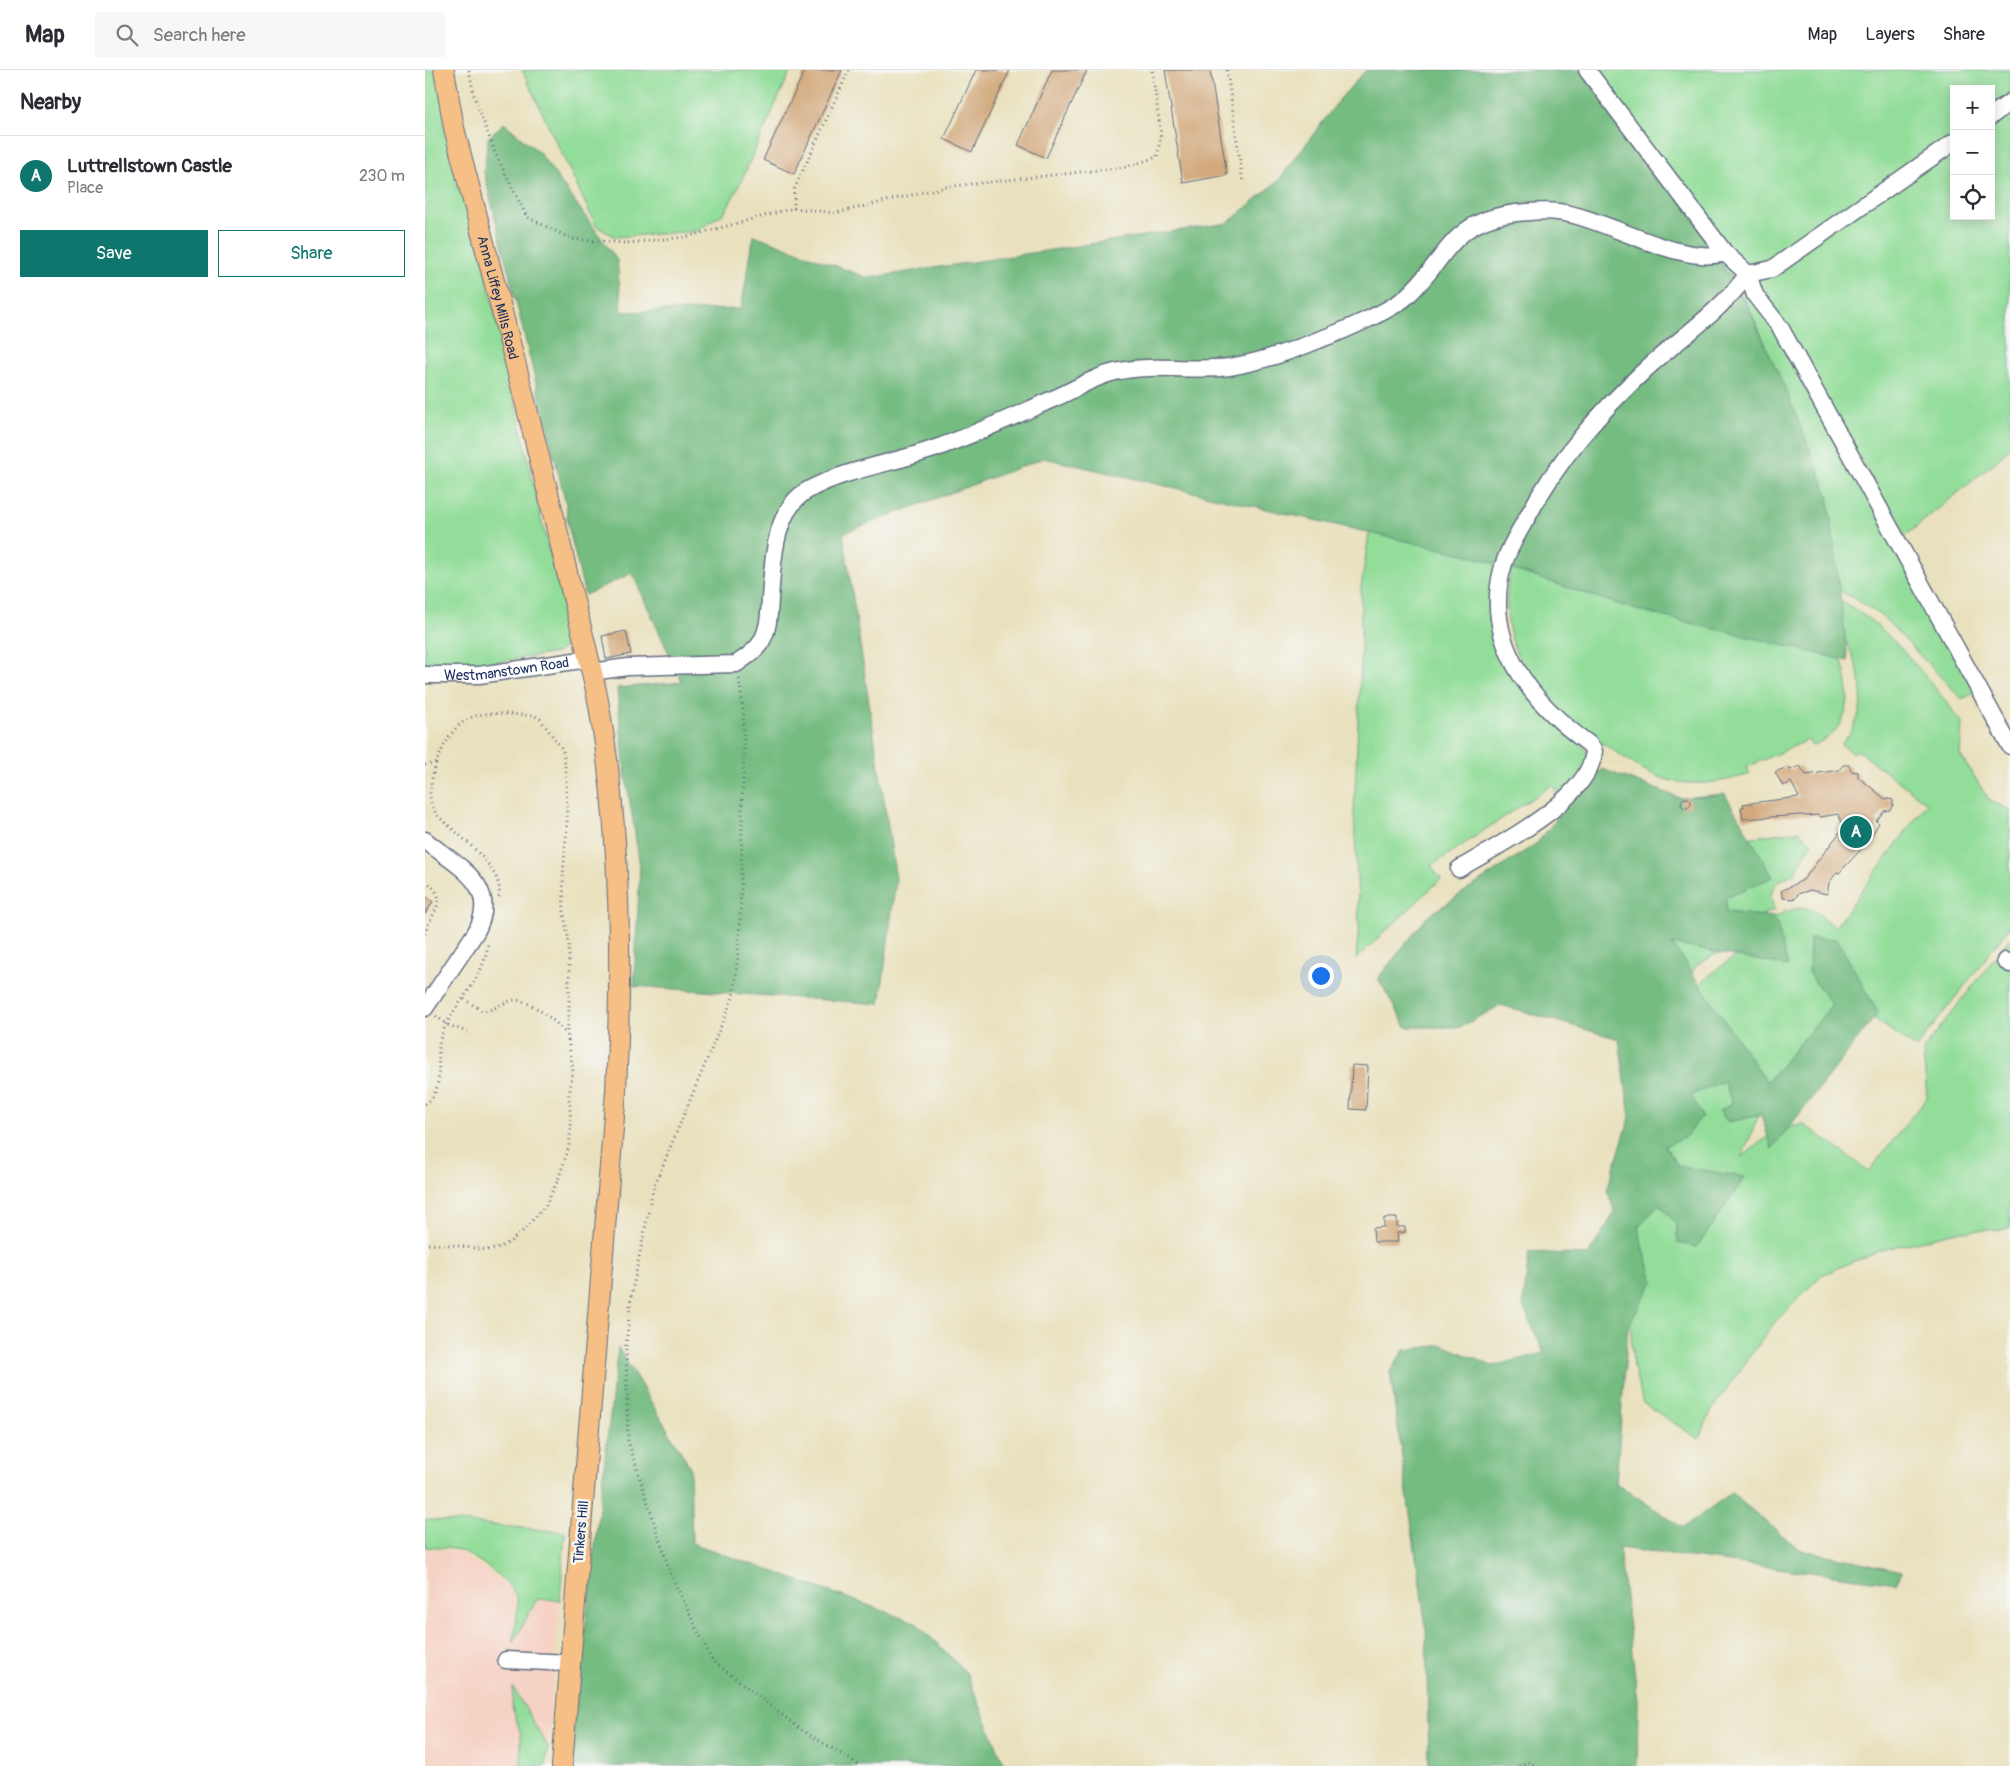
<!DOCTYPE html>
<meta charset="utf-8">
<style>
body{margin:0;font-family:Pangolin,sans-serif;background:#f7f7f7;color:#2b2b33}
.controls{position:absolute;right:15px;top:15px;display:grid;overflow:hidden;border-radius:0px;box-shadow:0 2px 12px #0003}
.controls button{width:45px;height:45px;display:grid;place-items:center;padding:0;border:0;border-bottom:1px solid #e1e1e2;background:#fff;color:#2b2b33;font:25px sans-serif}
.you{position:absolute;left:895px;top:905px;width:18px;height:18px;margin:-12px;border:4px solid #fff;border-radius:50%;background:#1a73e8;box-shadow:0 0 0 8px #1a73e833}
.badge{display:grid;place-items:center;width:32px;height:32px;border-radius:50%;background:#0f766e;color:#fff;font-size:16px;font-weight:700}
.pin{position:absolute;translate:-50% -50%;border:2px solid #fff;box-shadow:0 1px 5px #0006}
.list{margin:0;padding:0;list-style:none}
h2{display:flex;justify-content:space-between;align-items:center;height:65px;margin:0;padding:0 20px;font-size:21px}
h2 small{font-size:16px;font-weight:400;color:#7c7c81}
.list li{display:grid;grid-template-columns:32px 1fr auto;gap:15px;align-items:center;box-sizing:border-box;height:80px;padding:0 20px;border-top:1px solid #e1e1e2}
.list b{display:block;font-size:19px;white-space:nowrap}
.list p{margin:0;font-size:16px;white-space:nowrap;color:#7c7c81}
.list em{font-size:16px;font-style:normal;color:#7c7c81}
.actions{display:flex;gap:10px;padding:15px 20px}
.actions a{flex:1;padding:11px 0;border:1px solid #0f766e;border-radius:0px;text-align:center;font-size:18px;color:#0f766e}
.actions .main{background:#0f766e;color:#fff}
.icon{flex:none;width:28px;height:28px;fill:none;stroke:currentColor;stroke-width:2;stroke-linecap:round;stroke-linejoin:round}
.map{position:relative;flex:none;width:1585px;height:1696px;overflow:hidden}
header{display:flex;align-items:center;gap:30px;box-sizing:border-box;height:70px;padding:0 25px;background:#fff;border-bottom:1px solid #e1e1e2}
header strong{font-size:24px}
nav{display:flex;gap:28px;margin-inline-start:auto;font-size:18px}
.search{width:350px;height:45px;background:#f7f7f7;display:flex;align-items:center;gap:12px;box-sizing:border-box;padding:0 18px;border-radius:0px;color:#7c7c81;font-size:19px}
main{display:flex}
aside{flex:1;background:#fff}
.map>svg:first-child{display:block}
</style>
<header>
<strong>Map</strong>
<div class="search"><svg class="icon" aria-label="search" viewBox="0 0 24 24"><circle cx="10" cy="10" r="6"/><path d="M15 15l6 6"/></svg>Search here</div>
<nav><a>Map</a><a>Layers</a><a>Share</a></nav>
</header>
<main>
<aside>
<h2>Nearby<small></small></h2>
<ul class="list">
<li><span class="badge">A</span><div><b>Luttrellstown Castle</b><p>Place</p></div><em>230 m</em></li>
</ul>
<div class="actions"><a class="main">Save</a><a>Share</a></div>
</aside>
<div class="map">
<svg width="1585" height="1696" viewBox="0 0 1585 1696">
<rect width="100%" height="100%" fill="#f6f6f2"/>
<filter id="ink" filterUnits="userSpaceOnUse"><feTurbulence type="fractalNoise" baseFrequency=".02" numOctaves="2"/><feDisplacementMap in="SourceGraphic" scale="10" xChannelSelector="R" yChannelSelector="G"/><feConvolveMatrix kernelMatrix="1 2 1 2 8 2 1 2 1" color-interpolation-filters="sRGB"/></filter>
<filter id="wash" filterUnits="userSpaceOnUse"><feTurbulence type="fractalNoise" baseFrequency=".0096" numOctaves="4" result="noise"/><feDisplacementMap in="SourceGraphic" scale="20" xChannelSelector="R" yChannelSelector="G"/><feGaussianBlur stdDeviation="1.12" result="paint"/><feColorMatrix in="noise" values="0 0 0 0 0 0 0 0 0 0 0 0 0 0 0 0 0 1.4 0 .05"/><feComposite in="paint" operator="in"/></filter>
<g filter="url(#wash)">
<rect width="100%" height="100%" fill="#e9e1be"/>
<path fill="#f6d2c4" d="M0 1479 33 1482 80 1513 88 1523 91 1532 87 1576 113 1530 135 1531 121 1696H0Z"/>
<g fill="#92dd99" stroke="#56867c" fill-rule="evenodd">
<path d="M0 0H19L22 29 117 453 146 563 142 575 132 583 44 596 0 593Z"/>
<path d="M97 0H366L312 120 299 143 272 161 190 167 171 156Z"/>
<path d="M1156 0H1585V377L1574 389 1480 466 1385 301 1551 622 1537 629 1459 548 1429 528 1403 515 1341 275 1323 235 1261 138ZM1529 19H1566V146H1529Z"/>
<path d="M945 457 1078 484 1077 580 1163 682 1162 695 1135 727 1127 715 1006 796 1016 809 931 889 934 854 929 743 936 587V518Z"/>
<path d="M1091 481 1413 579C1427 620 1432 656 1387 676L1383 670 1322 697 1325 704C1293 714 1256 719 1225 703 1209 696 1195 684 1180 675 1107 630 1061 569 1091 481Z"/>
<path d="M1392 522C1403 527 1417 531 1428 538 1472 566 1504 611 1537 652L1535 685 1565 731 1585 740V857L1491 978 1417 926 1337 1037 1317 1087 1349 1061 1378 1054 1444 1101 1502 1027 1498 980 1585 868V1159L1536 1161 1453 1181 1397 1205 1350 1252 1287 1339 1274 1369 1218 1333 1208 1294 1204 1229 1186 1171 1272 918C1285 902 1301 895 1316 881 1336 863 1341 846 1370 839 1376 838 1383 838 1389 841 1396 845 1403 852 1410 857L1502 733 1432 680 1428 683 1416 674C1462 627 1419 565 1392 522Z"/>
<path d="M1373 761 1387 772 1370 803 1353 811 1348 818 1346 827 1349 840 1332 847 1302 878 1272 895 1257 917 1221 904 1289 772Z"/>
<path d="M0 1449 140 1462 135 1530 112 1529 88 1573C89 1560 94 1543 92 1530 90 1514 50 1486 35 1481 25 1477 11 1478 0 1477Z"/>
<path d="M88 1617 123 1677 121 1696H96V1664L87 1637Z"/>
</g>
<g fill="#75bc81" stroke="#487670">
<path d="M941 0H1156L1261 138 1322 235 1360 318 1403 425 1423 591 1211 540 1046 486 619 388 418 463 471 809 455 934 209 916 215 796 199 694 192 618 257 612 207 503 160 525 143 455 141 434 59 102 63 68 79 53 114 82 192 190 197 242 316 239 329 165 443 208 803 153 853 111 915 29Z"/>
<path d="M1177 699 1255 728 1300 724 1348 807 1301 827V842L1350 847 1363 896 1247 874 1342 1012 1407 935 1384 904 1385 868 1412 869 1453 943 1347 1079 1336 1045 1303 1052 1294 1041 1307 1033 1299 1011 1266 1025 1277 1046 1261 1066 1240 1076 1253 1096 1320 1107 1272 1177 1253 1173 1251 1154 1234 1134 1213 1158 1228 1211 1203 1257 1191 1413 1258 1458 1306 1423 1374 1479 1477 1501 1471 1513 1194 1478 1213 1631 1212 1696H1004L1001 1558 965 1302 979 1280 1018 1275 1067 1296 1119 1283 1098 1236 1104 1182 1163 1185 1190 1142 1182 1120 1205 1047 1194 969 1076 935 1035 957H981L953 908 1003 846 1112 773 1156 719Z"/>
<path d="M193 1277 265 1397 267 1473 490 1552 541 1602 580 1696H144Z"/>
</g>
<g id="blocks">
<g fill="#d2a87b">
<path d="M380 0H417L369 104 338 90Z"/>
<path d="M551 0H585L547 82 519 69Z"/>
<path d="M627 0H662L621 88 593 75Z"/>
<path d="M740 0H785L802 105 758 113Z"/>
<path d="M201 561 206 584 181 589 177 566Z"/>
<path d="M1418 695H1424L1426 701 1433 702V707L1459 728 1468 730V735L1465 740 1459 741 1451 751 1454 753 1442 773 1414 803 1412 802 1404 813 1402 824 1385 820 1373 824 1370 829 1358 828 1356 821 1378 810 1419 757 1413 744 1396 747 1392 745 1381 746 1376 745 1318 749 1316 737H1319L1318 734 1374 727 1366 712 1358 716 1350 702 1363 697 1365 700 1375 696 1381 705 1414 700Z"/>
<circle cx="1261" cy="733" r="5"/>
<path d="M0 826 8 832 0 844Z"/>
<path d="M927 995 943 996 941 1040 925 1039Z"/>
<path d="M959 1148H972V1157H980V1162L972 1163 973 1172H949L948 1158 959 1157Z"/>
</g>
</g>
</g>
<g filter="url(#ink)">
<use href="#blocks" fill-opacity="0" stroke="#636d80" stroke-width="1"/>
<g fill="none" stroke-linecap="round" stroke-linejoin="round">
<defs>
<g id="minor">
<path d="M1162 0 1300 183 1323 204 1347 199 1529 72"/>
<path d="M1566 46 1585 32"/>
<path d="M1323 204 1330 225 1355 257 1585 676"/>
<path d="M166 602 203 597 311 594C320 588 328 583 334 575 344 562 344 544 345 529 348 493 348 440 383 420 423 398 472 393 514 377 553 363 592 345 630 328 651 319 668 307 690 302 728 293 767 302 804 297 835 292 867 281 896 269 916 262 967 240 981 227 1024 188 1024 151 1091 143 1104 142 1120 140 1133 142 1179 147 1256 197 1300 183"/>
<path id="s1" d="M0 605H54L163 589"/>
<path d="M0 770C29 795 77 814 51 862L0 938"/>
<path d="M1034 799C1073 775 1165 730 1169 681L1164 674C1108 634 1058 574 1077 500 1082 481 1093 463 1103 446 1133 389 1174 343 1221 299 1256 267 1294 243 1323 204"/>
<path d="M1580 891 1585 894"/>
<path d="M81 1590 145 1593"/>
</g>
<g id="major">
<path id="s2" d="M19 0 29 58C67 205 107 351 141 498 152 546 167 593 175 642 196 766 197 895 191 1021L137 1696"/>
</g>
</defs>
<use href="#minor" stroke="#636d80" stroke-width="19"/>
<use href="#major" stroke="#636d80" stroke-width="22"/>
<g stroke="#636d80" stroke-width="3" stroke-dasharray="1 4" stroke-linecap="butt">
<path d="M44 0 49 25 70 83 102 147 147 169 201 173 261 167 369 138"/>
<path d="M424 0 369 120V138L411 143 520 117 701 97 732 87 736 64 727 0"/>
<path d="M802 0 818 113"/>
<path d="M314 609C322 652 318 698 317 742 316 803 317 866 308 927L228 1119 206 1227 201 1275 203 1371 246 1505 287 1590 375 1659 436 1696"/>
<path d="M11 693C6 714 0 727 12 745 32 765 80 797 74 827"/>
<path d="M0 695 11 693C35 636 54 642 110 646L115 649 138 680 141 704 142 755 138 806 139 844 144 873V943L142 963 148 999 144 1025 146 1055 144 1077 133 1110 121 1135 100 1159 85 1172 72 1179 62 1180 27 1175 0 1174"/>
<path d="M0 811C27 829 5 843 0 864"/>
<path d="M39 929 57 941C70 941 78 931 90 930 103 929 134 953 141 964"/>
<path d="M11 946 23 955 45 963"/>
<path d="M0 1034C22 1020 9 987 16 966 29 932 58 913 63 874"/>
<path d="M1094 1696 1102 1692 1110 1696"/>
</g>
<use href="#minor" stroke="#fff" stroke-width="16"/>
<use href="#major" stroke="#f5bf86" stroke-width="20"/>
</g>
</g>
<g text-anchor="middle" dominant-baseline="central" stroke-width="5" stroke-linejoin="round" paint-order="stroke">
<g font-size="14" fill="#1b2f5e" stroke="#f6f6f2">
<text stroke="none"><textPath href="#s2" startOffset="234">Anna Liffey Mills Road</textPath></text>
<text stroke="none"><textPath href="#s1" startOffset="82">Westmanstown Road</textPath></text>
<text transform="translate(156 1462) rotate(-85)">Tinkers Hill</text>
</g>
</g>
</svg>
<div class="controls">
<button>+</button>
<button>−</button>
<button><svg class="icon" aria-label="locate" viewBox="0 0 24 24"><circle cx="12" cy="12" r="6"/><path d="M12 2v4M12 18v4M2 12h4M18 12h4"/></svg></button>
</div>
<div class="you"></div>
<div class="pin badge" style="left:1431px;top:762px">A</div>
</div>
</main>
